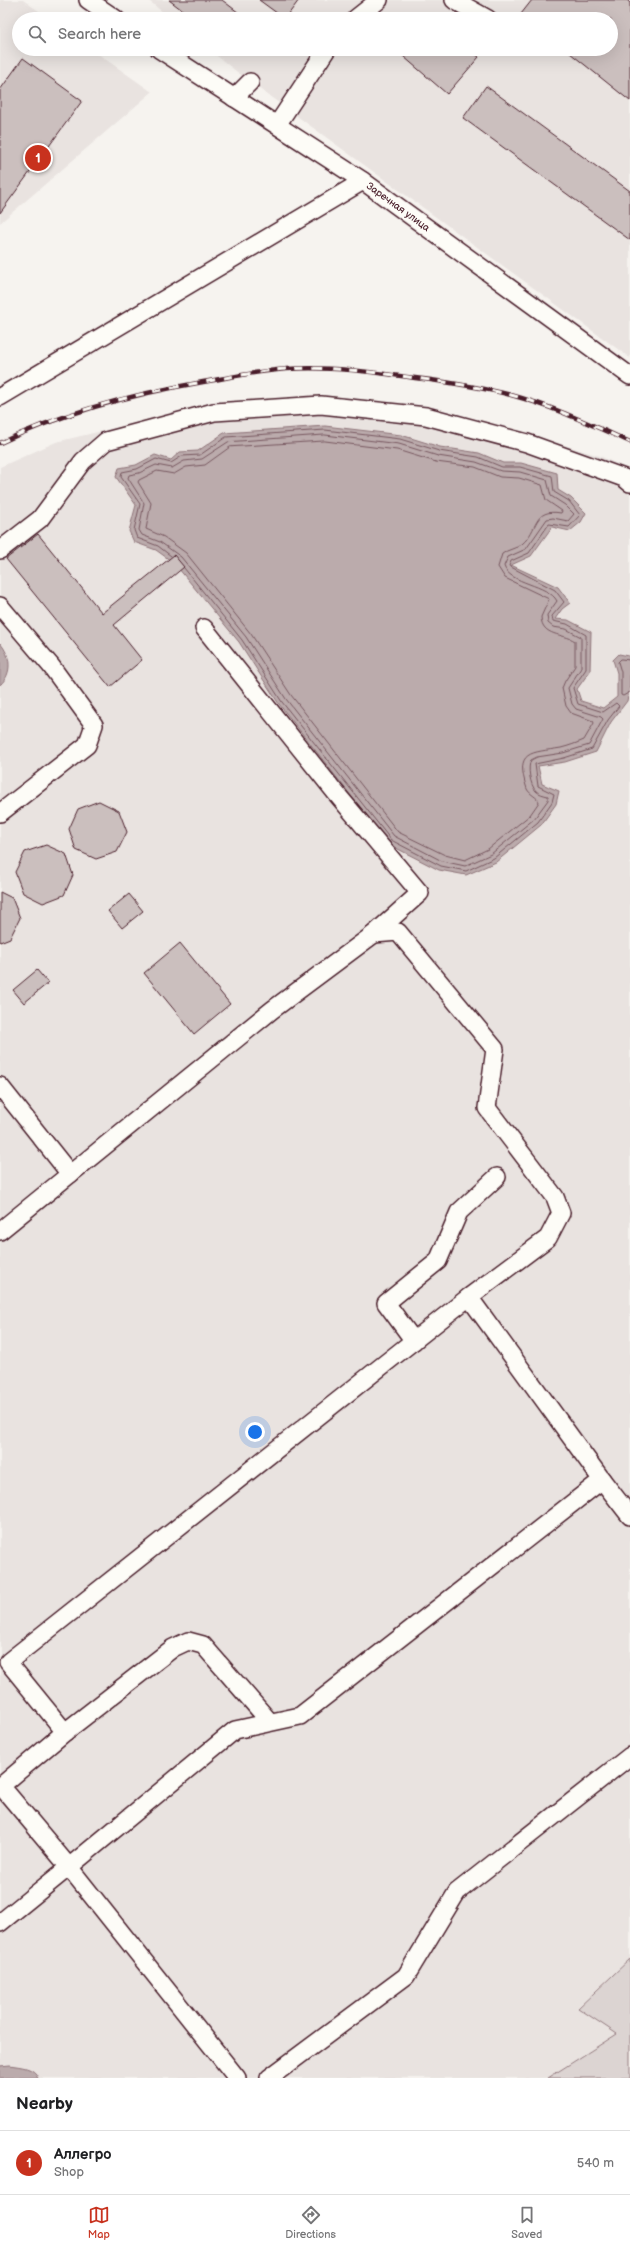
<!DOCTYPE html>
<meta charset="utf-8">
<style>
body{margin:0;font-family:"Balsamiq Sans",sans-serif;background:#f6f6f6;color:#202124}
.you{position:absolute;left:255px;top:1432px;width:14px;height:14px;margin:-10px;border:3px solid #fff;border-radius:50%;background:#1a73e8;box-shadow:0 0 0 6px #1a73e833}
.badge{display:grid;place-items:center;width:26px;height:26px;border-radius:50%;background:#c8321e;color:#fff;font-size:13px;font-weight:700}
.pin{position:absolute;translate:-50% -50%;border:2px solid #fff;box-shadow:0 1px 4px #0006}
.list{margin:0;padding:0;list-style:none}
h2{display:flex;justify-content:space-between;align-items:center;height:52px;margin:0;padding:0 16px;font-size:17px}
h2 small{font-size:13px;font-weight:400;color:#757577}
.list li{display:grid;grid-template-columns:26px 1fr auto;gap:12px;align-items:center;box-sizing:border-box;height:64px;padding:0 16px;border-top:1px solid #e0e0e0}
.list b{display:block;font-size:15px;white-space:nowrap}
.list p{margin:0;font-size:13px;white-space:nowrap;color:#757577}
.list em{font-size:13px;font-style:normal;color:#757577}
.icon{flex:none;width:22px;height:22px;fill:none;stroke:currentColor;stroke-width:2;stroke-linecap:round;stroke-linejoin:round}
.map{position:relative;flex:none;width:630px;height:2078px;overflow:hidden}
.search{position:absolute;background:#fff;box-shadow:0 4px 16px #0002;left:12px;right:12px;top:12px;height:44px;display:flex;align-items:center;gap:10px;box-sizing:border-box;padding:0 14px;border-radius:22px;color:#757577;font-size:15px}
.sheet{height:116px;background:#fff}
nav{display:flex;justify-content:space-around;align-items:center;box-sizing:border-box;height:56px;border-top:1px solid #e0e0e0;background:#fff;font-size:11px;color:#757577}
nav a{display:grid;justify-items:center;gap:2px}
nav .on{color:#c8321e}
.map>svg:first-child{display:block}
</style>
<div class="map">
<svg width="630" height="2078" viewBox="0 0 630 2078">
<rect width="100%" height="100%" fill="#f6f3ef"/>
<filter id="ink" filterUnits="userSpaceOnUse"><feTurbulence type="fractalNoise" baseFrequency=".025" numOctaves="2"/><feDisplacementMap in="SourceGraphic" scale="8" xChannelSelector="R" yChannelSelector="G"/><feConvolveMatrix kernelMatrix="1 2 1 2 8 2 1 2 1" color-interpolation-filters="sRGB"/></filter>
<g filter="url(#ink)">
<g fill="#e9e3e0">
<path d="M0 0H23L50 19H19V49H91L152 92 0 223Z"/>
<path d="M148 0H630V358L250 82 208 49H611V19H171Z"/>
<path d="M322 395 427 407 514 430 600 456 630 470V1959L578 2007 617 2034 548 2078H0V467L56 442 218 403Z"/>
</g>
<path fill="#dcd4d2" stroke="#937a7e" d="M630 1959V2078H548L617 2034 578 2008Z"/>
<g fill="#bbabac" stroke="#8e7378">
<path d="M325 426 401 435 440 447 479 453 503 463H521L557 473 558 490 571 498 586 513 581 522 570 531 552 527 531 556 511 565 558 587 570 603 562 609 555 619 568 620 591 632 590 671 577 689 581 701 603 708 617 697V673L613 660 619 654 629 656 630 659V686L627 701 611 722 596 752 565 762 538 766 542 784 559 791 556 804 541 825 496 862 466 875 439 870 398 849 388 843 279 704 239 642 174 563 156 550 134 542 129 531 136 505 116 477 119 468 136 465 155 455 171 460 180 452 198 451 224 433Z"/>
<path d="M0 643C11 656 13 673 0 685Z"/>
<path d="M10 2065C20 2067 35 2067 38 2078H0V2066Z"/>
</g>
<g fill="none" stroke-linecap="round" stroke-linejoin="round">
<g stroke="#77575f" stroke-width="1">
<path d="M325 435 399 444 438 456 476 462 501 471 520 472 547 480 551 496 565 505 574 514 568 521 553 518 547 519 526 549 508 557 504 566C509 584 548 584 557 601L547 615 548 623 553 627 566 629 581 637V668L568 688 572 704 576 709 601 717 603 719 589 745 563 753 537 757 531 760C527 767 530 785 536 791 539 794 544 795 548 796V800L534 819 491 854 465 866 442 861 394 836 286 699 246 637 181 557 160 542 142 535 139 530 144 503 128 478 129 475 139 473 156 465 172 468 184 461 202 459 228 442Z"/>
<path d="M325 441 397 450 436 462 475 467 500 477 519 478 542 485 546 500 562 511 561 513C532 508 539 530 522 544 516 549 508 549 502 554L498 567 505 578 549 599 541 617C542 637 563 633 575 641V666L565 681 562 688 566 706 571 713 593 721 594 723 584 740C577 743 569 746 561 748 531 753 514 750 527 789 530 795 538 797 539 802L530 815 488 849 465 860 445 855 398 832 291 695 251 634 186 553 164 537 146 529 151 503 138 482 139 480 157 471 174 474 186 467 205 465 230 447Z"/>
<path d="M171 556 158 546 137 538 134 530 140 504 121 477 122 472 137 469 156 459 171 463 182 456 200 455 226 437 325 430 400 439 439 451 478 457 502 467H520L552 476 554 492 569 501 580 515 569 527 549 524 529 553 511 561 509 566 555 590 564 602 552 616 553 621 567 624 586 635V669L573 688 578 704 603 712 616 703 619 706 608 720 592 749 564 758 535 764 538 786 554 794 552 802 538 822 494 858 466 871 441 866 391 840 282 702 242 640 184 568"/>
<path d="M630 660 621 659 618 662 621 672V695L623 696 630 692"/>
</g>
</g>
<g fill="#cbbfbe" stroke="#4a1f2b">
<path d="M169 0H222L247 19H194Z"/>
<path d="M259 0H299L285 19Z"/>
<path d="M532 0H627L630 3V101L565 49H611V19H527L521 14Z"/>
<path d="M469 49 479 57 447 94 396 50Z"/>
<path d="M23 58 82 101 0 213V90Z"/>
<path d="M486 86 630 191V240L463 118Z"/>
<path d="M38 534 102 613 174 555 184 567 114 625 142 660 110 687 6 559Z"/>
<path d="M99 801 119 811 127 832 117 852 96 859 76 850 69 829 78 809Z"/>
<path d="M46 845 66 854 73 875 64 895 43 903 23 893 15 872 25 852Z"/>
<path d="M0 892 12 898 20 918 10 938 0 942Z"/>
<path d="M129 894 143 911 122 928 108 911Z"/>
<path d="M180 943 230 1004 194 1034 144 973Z"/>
<path d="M37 970 48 983 24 1003 13 990Z"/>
</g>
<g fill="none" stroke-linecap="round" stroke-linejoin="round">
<defs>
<g id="minor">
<path d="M88 0 116 19"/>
<path d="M454 0 488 19"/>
<path d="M355 19 379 0"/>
<path d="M159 49 363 181 630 376"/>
<path d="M234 98 250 82"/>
<path d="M277 125 327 49"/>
<path d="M0 397 363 181"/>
<path d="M0 550 40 519 83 461 106 441 214 412 321 405 426 416 527 443 624 478 630 483"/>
<path d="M0 606 51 666 94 725 87 745 0 813"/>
<path d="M374 934 398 932 495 1049 487 1108 555 1197 561 1213 548 1238 469 1297"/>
<path d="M0 1086 70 1174"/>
<path d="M0 1231 272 1010 374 934 420 893 335 792 204 628"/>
<path d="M414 1341 386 1303 438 1261 459 1212 497 1177"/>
<path d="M602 1480 630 1516"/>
<path d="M65 1732 173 1648 188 1641 203 1645 270 1722"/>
<path d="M0 1787 1 1786 65 1732 8 1662 469 1297 602 1480 300 1716 235 1730 69 1867 1 1786"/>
<path d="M0 1923 69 1867 237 2078"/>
<path d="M269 2078 406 1976 457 1892 630 1756"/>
</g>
</defs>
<use href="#minor" stroke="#4a1f2b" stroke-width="20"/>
<use href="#minor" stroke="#fdfcf7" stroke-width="17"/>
<defs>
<path id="rail" d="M0 443C65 412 132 394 203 382 231 377 259 371 287 369 329 366 373 372 415 378 447 382 480 387 511 395 552 406 592 425 630 442"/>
</defs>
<use href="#rail" stroke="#4a1f2b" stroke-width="4.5"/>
<use href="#rail" stroke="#fdfcf7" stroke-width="3" stroke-dasharray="9" stroke-linecap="butt"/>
</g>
</g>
<g text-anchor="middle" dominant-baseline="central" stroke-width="3.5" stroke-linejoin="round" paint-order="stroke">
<g font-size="10" fill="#4a1f2b" stroke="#fdfcf7">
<text transform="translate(398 207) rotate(36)">Заречная улица</text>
</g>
</g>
</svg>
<div class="you"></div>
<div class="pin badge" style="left:38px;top:158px">1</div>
<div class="search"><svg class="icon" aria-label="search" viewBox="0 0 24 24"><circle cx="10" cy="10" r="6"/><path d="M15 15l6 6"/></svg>Search here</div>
</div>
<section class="sheet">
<h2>Nearby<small></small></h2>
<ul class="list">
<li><span class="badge">1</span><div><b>Аллегро</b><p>Shop</p></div><em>540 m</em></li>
</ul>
</section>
<nav>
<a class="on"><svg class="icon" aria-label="map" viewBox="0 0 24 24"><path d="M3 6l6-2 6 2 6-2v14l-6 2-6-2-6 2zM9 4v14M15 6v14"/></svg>Map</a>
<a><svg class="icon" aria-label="directions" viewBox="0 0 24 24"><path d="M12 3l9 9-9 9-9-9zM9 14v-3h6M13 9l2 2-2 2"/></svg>Directions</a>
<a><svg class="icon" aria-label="saved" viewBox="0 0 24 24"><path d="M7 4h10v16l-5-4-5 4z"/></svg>Saved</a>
</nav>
